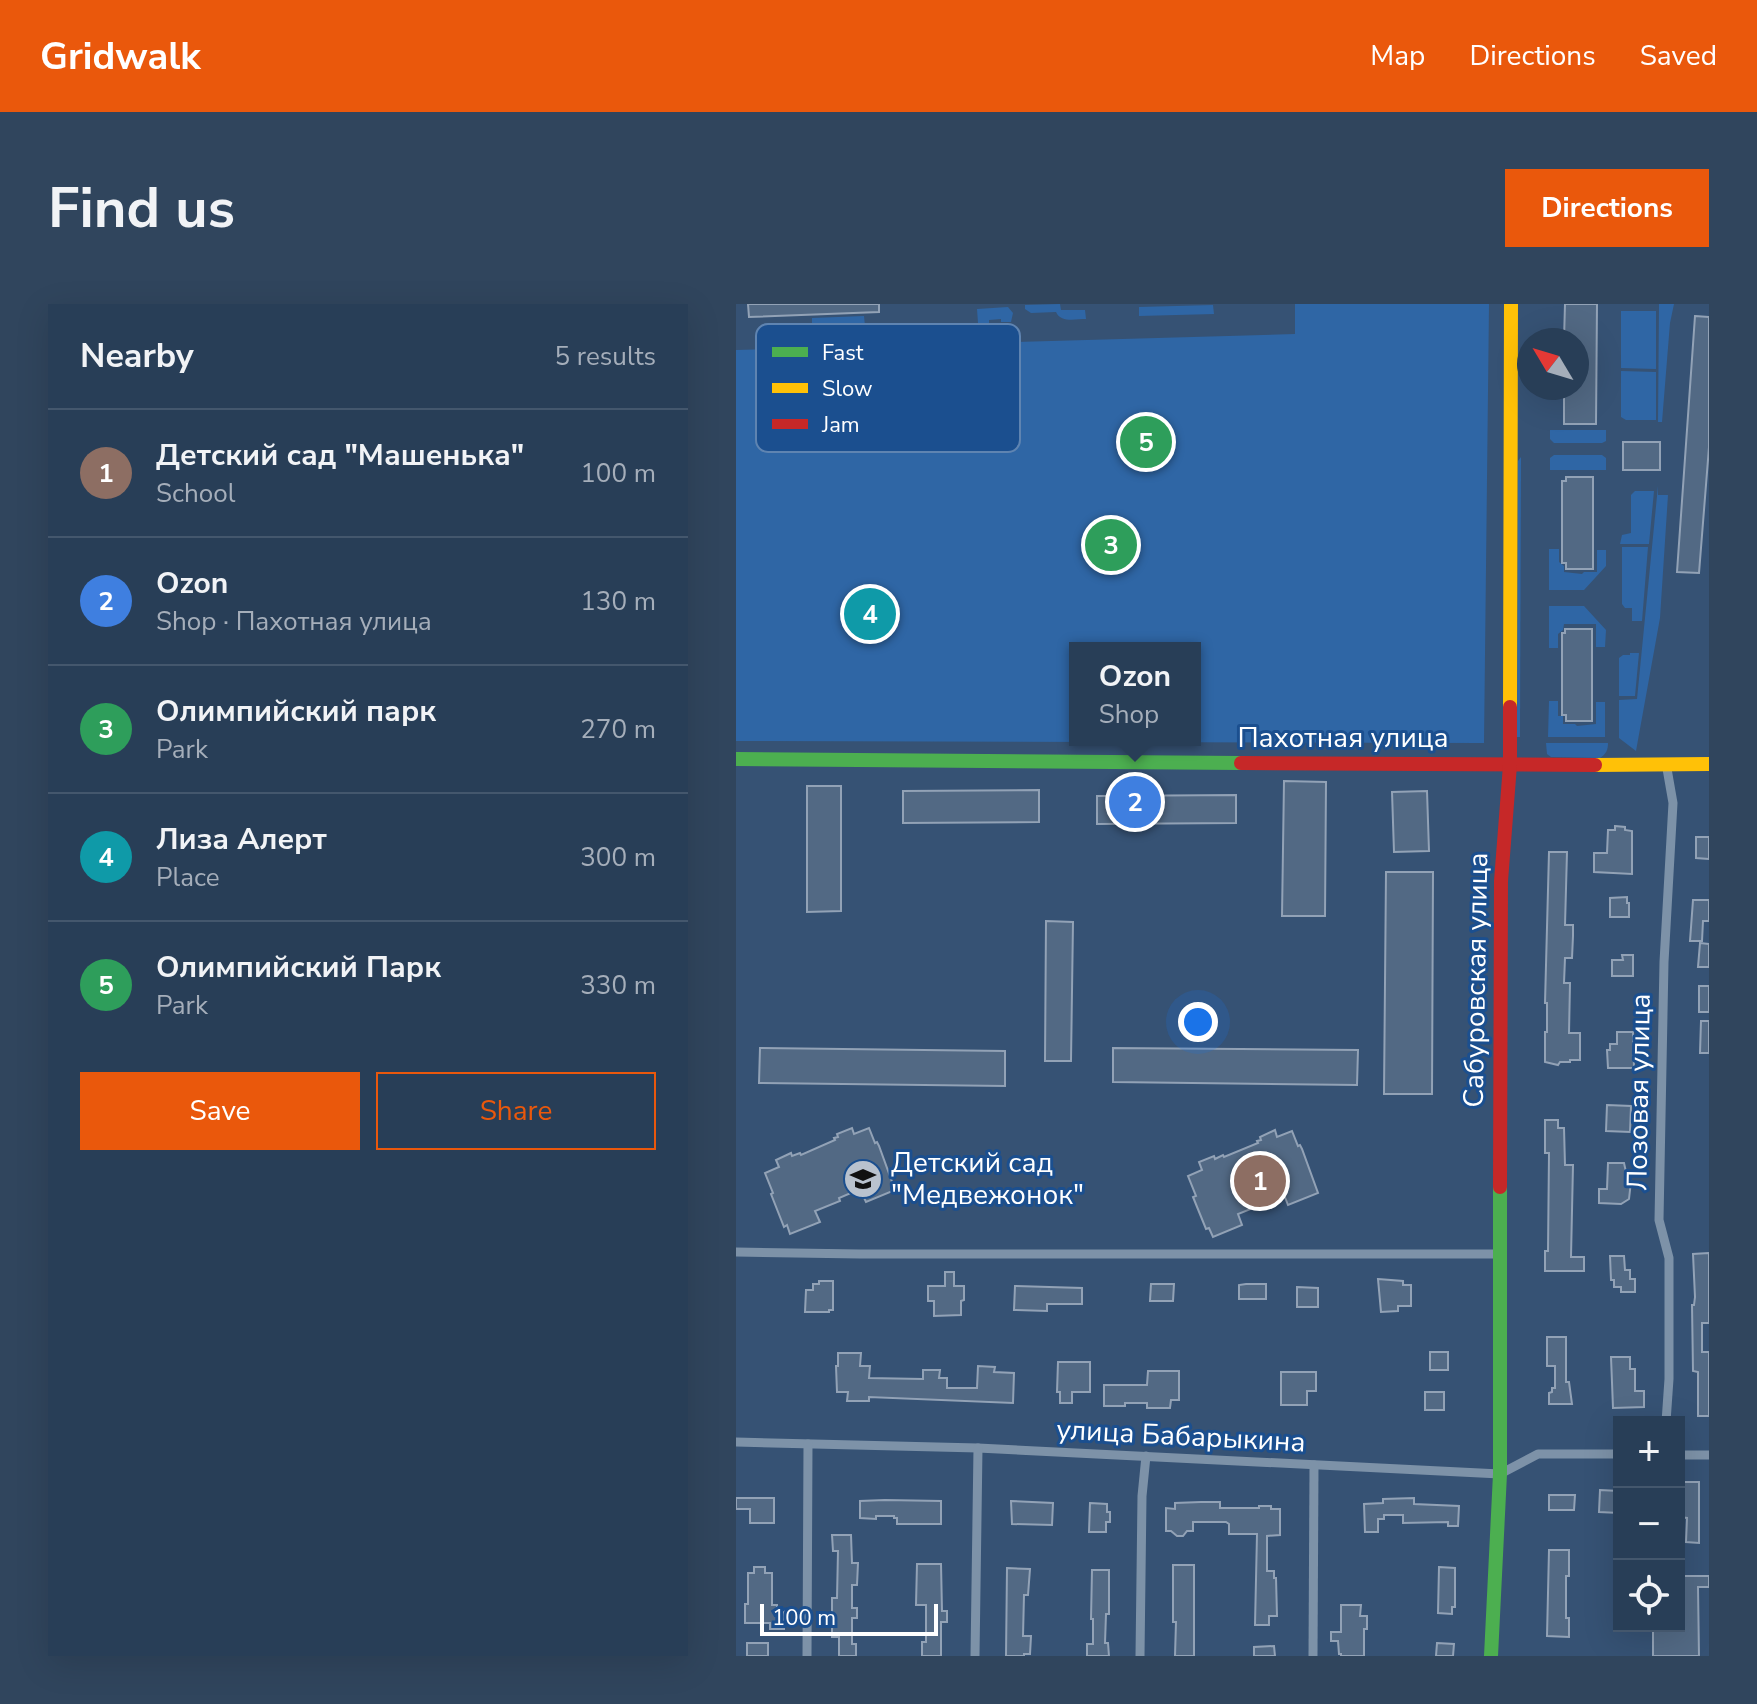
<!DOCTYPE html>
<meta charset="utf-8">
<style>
body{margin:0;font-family:"Nunito Sans",sans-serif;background:#30455d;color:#f1f3f6}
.controls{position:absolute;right:24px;bottom:24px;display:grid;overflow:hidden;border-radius:0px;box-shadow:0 8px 32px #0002}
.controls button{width:72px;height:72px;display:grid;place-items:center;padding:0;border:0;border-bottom:2px solid #44576d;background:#283e57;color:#f1f3f6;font:40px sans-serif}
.compass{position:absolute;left:781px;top:24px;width:72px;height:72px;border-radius:50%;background:#283e57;box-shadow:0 8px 32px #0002;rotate:308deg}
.scale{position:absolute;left:24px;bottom:20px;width:178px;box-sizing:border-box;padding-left:8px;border:4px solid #fff;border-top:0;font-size:22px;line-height:28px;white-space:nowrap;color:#fff;-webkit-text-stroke:6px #1b4f8f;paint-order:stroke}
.you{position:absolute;left:462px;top:718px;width:28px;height:28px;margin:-20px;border:6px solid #fff;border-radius:50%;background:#1a73e8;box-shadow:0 0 0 12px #1a73e833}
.badge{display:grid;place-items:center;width:52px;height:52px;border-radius:50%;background:#ea580c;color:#fff;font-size:26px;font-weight:700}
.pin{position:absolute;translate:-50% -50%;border:4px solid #fff;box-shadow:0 2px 8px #0006}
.popup{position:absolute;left:333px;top:338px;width:132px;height:104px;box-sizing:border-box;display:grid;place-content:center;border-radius:0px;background:#283e57;filter:drop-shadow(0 2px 6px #0005);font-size:26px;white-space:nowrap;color:#a5aeba}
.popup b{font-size:30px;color:#f1f3f6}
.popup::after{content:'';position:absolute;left:50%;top:100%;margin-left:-16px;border:16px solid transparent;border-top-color:#283e57}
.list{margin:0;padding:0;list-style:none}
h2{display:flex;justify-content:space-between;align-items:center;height:104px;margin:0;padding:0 32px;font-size:34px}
h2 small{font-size:26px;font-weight:400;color:#a5aeba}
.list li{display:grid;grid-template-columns:52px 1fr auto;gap:24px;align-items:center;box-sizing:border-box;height:128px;padding:0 32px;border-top:2px solid #44576d}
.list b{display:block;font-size:30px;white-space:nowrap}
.list p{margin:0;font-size:26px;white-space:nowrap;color:#a5aeba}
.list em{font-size:26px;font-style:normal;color:#a5aeba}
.actions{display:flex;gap:16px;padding:24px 32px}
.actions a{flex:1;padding:18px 0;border:2px solid #ea580c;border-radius:0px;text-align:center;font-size:28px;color:#ea580c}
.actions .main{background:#ea580c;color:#fff}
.icon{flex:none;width:44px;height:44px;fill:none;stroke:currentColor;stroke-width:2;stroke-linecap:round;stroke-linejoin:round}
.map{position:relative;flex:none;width:973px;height:1352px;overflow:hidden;border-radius:0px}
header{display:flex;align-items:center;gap:48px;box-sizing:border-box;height:112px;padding:0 40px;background:#ea580c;color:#fff}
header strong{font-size:38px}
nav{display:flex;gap:44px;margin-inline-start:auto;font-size:28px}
.intro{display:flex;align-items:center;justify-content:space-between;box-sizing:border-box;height:192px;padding:0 48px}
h1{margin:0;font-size:56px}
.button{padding:20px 36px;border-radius:0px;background:#ea580c;color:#fff;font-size:28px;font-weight:700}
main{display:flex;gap:48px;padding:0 48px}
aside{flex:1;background:#283e57;border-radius:0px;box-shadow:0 8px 32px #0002}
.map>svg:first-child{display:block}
</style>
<header>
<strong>Gridwalk</strong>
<nav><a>Map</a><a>Directions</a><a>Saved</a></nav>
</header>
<div class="intro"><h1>Find us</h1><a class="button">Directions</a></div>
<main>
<aside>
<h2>Nearby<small>5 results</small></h2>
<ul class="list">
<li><span class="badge" style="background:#8d6e63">1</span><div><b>Детский сад &quot;Машенька&quot;</b><p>School</p></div><em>100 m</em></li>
<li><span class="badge" style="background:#3f7fe0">2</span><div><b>Ozon</b><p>Shop · Пахотная улица</p></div><em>130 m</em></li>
<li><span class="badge" style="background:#2e9e5b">3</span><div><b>Олимпийский парк</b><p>Park</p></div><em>270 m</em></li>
<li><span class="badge" style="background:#0f9aa8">4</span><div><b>Лиза Алерт</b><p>Place</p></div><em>300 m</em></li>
<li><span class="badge" style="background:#2e9e5b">5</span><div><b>Олимпийский Парк</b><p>Park</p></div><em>330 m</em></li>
</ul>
<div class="actions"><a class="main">Save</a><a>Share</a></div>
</aside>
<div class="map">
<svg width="973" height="1352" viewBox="0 0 973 1352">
<rect width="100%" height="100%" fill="#365274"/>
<g fill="#2f66a5" fill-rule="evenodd">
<path d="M324 0 325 6H349L350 15C339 15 325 19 320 8L295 9 289 5V1Z"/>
<path d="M559 0H753L748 439 0 437V46L559 30ZM459 344V436H339V344Z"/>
<path d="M923 0H938L934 19 926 118H922Z"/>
<path d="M477 1 478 10 403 12V3Z"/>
<path d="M272 3 277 9 275 18H265V15L253 16V19H242L241 5Z"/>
<path d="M885 7H920V65L885 64Z"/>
<path d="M128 12 129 22 76 24V14Z"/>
<path d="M885 67 920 68V116H890L885 113Z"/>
<path d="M814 126H870V137L866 139H818L814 135Z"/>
<path d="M818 151H866L870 154V166H814V154Z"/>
<path d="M785 153 784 433H781L782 157Z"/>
<path d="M922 182V191H932L924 314 900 447 883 434V396L901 395Z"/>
<path d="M899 187H918L913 240H884L886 231 895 229V191Z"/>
<path d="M886 243H912L906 317H896V304H889L886 300Z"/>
<path d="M813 245H823V258L828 262V268L846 270 848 268H861V246H870V262L848 286H813Z"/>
<path d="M813 302H848L870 326 869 343H860V320H828L827 326 822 330V344H813Z"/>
<path d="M894 349H903L899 392H883V354L887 351H894Z"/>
<path d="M813 397H822V412H827V420H839L841 422 860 420V398H869V433H812Z"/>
<path d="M810 439H872C872 446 870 450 864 454L815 453 811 450Z"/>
</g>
<g fill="#526984" stroke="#92a2b6" stroke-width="2">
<path d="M12 0H143V8L13 13Z"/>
<path d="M829 0H861L860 120H828V84H841V36H828Z"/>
<path d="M959 12 973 13V143L963 269 941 268Z"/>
<rect x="887" y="138" width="37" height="28"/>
<path d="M830 173H857V265H830V259H826V177H830Z"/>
<path d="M829 325H856V417H830V411H826V329H829Z"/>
<path d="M548 477 590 478 589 612H546Z"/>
<path d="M71 482H105V607L71 608Z"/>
<path d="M303 486V518L167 519V487Z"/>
<path d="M691 487 693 547 658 548 656 488Z"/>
<path d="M500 491V519L361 520V492Z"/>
<path d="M879 522 889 523V526L896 527V570L858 568V549H871L872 526H879Z"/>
<path d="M960 533H973V555L960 554Z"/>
<path d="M813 548H831L829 621H837V632L836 654H829L828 679H834L833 729H844V756H834V758H824L822 761 809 758V728H811V699H809Z"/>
<path d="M650 568H697L696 790H648Z"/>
<path d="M891 593V599H893V613H874V594Z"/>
<path d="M957 596H973V617H967L966 637H954Z"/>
<path d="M310 617 337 618 335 757H309Z"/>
<path d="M964 639 973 640V663H962Z"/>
<path d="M886 651H897V672H876V656H887Z"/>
<rect x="963" y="682" width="10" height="26"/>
<path d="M965 717H973V749H964Z"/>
<path d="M881 728H897L898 764H872L871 746H874V740H881Z"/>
<path d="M24 744 269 747V782L23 779Z"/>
<path d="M377 744 622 746 621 781 377 778Z"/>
<path d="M871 801 895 802 894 828 870 827Z"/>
<path d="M809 816H822V824H828L829 861H837L835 953H848V967H809V947H812L813 849H809Z"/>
<path d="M116 824 118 830 133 824 139 839 141 838 143 842 159 886 130 898 124 885 103 894 104 897 79 907 84 918 54 930 51 921 48 923 35 890 37 889 29 869 43 863 40 856 55 849 56 852 64 849 65 851 99 836 98 834 102 833 101 830Z"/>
<path d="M539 826 541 833 556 827 562 842 564 841 566 845 582 889 552 901 547 888 526 897 527 900 502 910 506 921 477 933 473 924 470 925 457 893 460 892 452 872 466 866 463 858 478 852 479 855 487 851 488 853 522 839 521 837 525 836 524 833Z"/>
<path d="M872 859H888L890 868H894L893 877H895L893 895 885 900 863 899V885H871Z"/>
<path d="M973 949V1019H966V1048H973V1112H962V1068L957 1067 956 1001H958L959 993 957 950Z"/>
<path d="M874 952H888L889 966H894V975H899V988H885V983H878V976H875Z"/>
<path d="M209 968H218V982H228V996L225 997V1011L198 1012V997H192V982H209Z"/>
<path d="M642 975 667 977V981H675V1002H662V1007L645 1008Z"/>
<path d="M83 977H97V1006H93V1008H69L70 986H77V980H83Z"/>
<path d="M415 980H438L437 997H414Z"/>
<path d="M510 980H530V995H503V981Z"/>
<path d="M279 982 346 984V1000H311V1007L278 1006Z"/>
<path d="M561 983 582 984V1003H561Z"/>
<path d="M811 1033H830V1078H833L836 1100H813V1089L816 1088V1084H819V1062H811Z"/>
<rect x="694" y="1048" width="18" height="18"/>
<path d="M102 1049H125L124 1062H134L133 1074 187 1075V1066H204L203 1074H211V1084H241L242 1062 259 1063 258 1068 278 1069 277 1099 133 1093V1097H111L112 1088H101L100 1062H102Z"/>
<path d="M875 1053H894V1065H899V1087H908V1103L877 1104Z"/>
<path d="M322 1058H354V1088H336V1099H324V1088H321Z"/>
<path d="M412 1067H443V1096H435L434 1104H411V1099H389V1102H368V1081H411Z"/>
<path d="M545 1068H580V1087H571V1101H545Z"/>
<rect x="689" y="1088" width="19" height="18"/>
<path d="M943 1178H963V1239L950 1238 951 1214 943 1213Z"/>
<path d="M864 1186 883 1187V1209L863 1208Z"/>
<path d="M813 1191H839L838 1206H813Z"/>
<path d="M0 1194H38V1219H14V1205H0Z"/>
<path d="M678 1194V1200L723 1202 722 1222H712V1218L667 1219V1211H648V1215H642V1228H629L628 1200 647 1199V1195Z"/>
<path d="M149 1196 205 1197V1220H161V1214H158V1212H140V1215L124 1214V1197Z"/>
<path d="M275 1197 317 1199 316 1221 276 1220Z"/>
<path d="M465 1198H484V1204H523V1202H535V1205H544V1231L531 1232V1267H538V1274H540L541 1312H533V1321H519L521 1230H493V1220L490 1218H457V1227H451L447 1232H441L435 1227H430V1204L439 1205V1199Z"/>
<path d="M354 1199 371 1200V1208H374V1218H370V1228H353Z"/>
<path d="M96 1231H115L116 1259H122L121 1281H116V1304H121V1314H116V1340H120V1352H103V1333H96V1294H101L102 1247H97Z"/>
<path d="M813 1246H833V1272H830V1314H833V1333L811 1332Z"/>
<path d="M181 1260H205L206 1307H211V1318H205V1352H186V1338H190V1301H180Z"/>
<path d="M437 1261H458V1352H439L440 1318H437Z"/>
<path d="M18 1263H29V1269H36V1301H41V1307H48V1325H34V1319H9V1300H12V1269H18Z"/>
<path d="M703 1263 719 1264V1303H716V1310L702 1309Z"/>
<path d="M271 1264 294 1265 292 1291H288L287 1332H295L294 1350H288V1352H270Z"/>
<path d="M356 1266H373V1310H370L369 1339H372L373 1352H351V1340H357V1315H355Z"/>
<path d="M943 1272H973V1283H962L963 1352H917V1322H943Z"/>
<path d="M605 1301H625L624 1312H631V1325H628V1352H605V1350H603L602 1337H595V1328H605Z"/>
<rect x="11" y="1339" width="21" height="13"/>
<path d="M701 1339 718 1340 717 1352H700Z"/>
<path d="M538 1342 539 1352H518V1343Z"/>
</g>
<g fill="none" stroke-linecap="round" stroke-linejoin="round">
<g stroke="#7d92a8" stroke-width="9">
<path d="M0 948 124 950H765"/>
<path d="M930 1118 933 1075V954L923 916 928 658 937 499 930 459"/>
<path d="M0 1138 242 1144 764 1170 802 1150H883"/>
<path d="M943 1151H973"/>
<path d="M71 1352 72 1140"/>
<path d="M239 1352 242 1144"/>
<path d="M404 1352 406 1192 410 1152"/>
<path d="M577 1352 578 1161"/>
</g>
<g stroke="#4caf50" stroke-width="14">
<path d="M0 455 505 459"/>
<path d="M755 1352 764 1170V883"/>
</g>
<g stroke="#ffc107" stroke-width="14">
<path d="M774 403 775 0"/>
<path d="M859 461 973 460"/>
</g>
<g stroke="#c62828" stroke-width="14">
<path d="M505 459 859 461"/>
<path d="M764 883 765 577 774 461V403"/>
</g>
</g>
<defs>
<symbol id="school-disc" viewBox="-11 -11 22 22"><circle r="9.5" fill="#b9c2ce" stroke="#1b4f8f"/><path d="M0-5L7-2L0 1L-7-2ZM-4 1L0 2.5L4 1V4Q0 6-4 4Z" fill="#111"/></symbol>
</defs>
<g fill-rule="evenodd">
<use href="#school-disc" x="105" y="853" width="44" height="44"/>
</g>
<g text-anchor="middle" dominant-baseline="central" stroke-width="6" stroke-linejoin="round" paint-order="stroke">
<g font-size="28" fill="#fff" stroke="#1b4f8f">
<text x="607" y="434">Пахотная улица</text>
<text transform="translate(740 676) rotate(-89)">Сабуровская улица</text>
<text transform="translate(903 788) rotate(-89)">Лозовая улица</text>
<text transform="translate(445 1132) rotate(3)">улица Бабарыкина</text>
</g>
<g font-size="28" fill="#fff" stroke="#1b4f8f" text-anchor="start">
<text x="155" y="859">Детский сад<tspan x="155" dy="32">"Медвежонок"</tspan></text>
</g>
</g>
<rect x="20" y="20" width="264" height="128" rx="12" fill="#1b4f8f" stroke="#5f84b1" stroke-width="2"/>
<rect x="36" y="43" width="36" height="10" fill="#4caf50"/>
<rect x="36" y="79" width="36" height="10" fill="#ffc107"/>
<rect x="36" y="115" width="36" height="10" fill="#c62828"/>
<g font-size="22" fill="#fff">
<text x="86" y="56">Fast</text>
<text x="86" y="92">Slow</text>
<text x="86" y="128">Jam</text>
</g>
</svg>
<div class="controls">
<button>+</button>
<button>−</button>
<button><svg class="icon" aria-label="locate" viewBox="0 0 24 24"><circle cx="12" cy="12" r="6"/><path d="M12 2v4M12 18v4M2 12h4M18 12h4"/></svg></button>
</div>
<svg class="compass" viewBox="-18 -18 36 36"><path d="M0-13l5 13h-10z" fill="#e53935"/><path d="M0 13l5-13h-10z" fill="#a5aeba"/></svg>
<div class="scale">100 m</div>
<div class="you"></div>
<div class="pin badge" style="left:524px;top:877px;background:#8d6e63">1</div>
<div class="pin badge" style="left:399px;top:498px;background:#3f7fe0">2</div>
<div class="popup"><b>Ozon</b>Shop</div>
<div class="pin badge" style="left:375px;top:241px;background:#2e9e5b">3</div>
<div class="pin badge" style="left:134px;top:310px;background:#0f9aa8">4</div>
<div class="pin badge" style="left:410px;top:138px;background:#2e9e5b">5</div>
</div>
</main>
